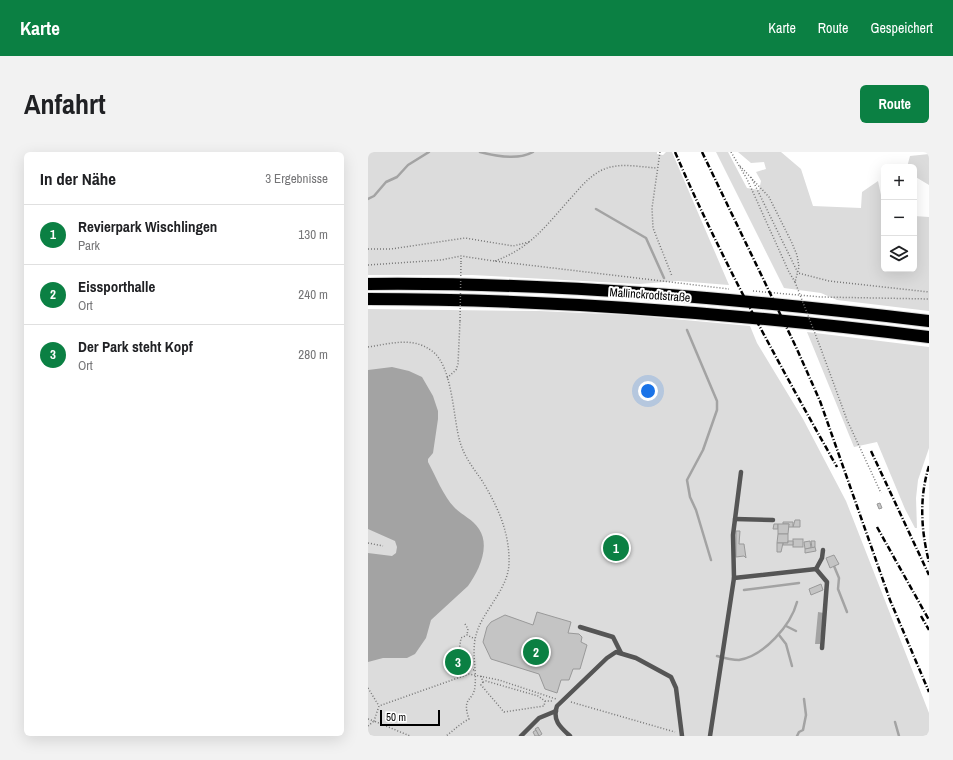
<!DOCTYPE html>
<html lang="de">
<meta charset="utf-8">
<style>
body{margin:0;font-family:"Archivo Narrow",sans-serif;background:#f2f2f2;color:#202124}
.controls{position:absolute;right:12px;top:12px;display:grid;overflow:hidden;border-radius:6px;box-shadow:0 4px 16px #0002}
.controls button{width:36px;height:36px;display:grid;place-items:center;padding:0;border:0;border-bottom:1px solid #e0e0e0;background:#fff;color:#202124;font:20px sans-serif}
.scale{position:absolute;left:12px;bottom:10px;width:60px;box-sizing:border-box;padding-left:4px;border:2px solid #000;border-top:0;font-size:11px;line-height:14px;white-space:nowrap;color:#000;-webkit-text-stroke:3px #fff;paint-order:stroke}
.you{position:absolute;left:280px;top:239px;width:14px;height:14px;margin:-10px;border:3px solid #fff;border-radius:50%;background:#1a73e8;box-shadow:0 0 0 6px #1a73e833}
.badge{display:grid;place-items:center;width:26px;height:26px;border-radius:50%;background:#0b8043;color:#fff;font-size:13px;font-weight:700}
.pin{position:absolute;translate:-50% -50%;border:2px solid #fff;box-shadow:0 1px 4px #0006}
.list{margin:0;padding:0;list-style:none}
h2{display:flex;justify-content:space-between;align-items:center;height:52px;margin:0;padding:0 16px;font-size:17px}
h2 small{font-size:13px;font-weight:400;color:#757577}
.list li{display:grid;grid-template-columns:26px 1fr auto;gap:12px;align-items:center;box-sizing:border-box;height:60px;padding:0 16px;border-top:1px solid #e0e0e0}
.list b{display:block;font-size:15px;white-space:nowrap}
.list p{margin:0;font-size:13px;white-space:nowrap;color:#757577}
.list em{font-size:13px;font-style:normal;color:#757577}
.icon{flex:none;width:22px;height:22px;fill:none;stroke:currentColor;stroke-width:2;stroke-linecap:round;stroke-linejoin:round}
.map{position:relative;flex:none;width:561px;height:584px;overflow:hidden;border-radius:6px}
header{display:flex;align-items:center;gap:24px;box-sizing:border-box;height:56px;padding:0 20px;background:#0b8043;color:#fff}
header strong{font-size:19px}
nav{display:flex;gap:22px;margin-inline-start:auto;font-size:14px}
.intro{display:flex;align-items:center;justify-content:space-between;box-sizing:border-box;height:96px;padding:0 24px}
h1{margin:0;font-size:28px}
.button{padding:10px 18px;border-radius:6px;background:#0b8043;color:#fff;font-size:14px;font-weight:700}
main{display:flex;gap:24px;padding:0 24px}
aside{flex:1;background:#fff;border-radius:6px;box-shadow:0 4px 16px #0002}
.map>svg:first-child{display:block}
</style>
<header>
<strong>Karte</strong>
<nav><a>Karte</a><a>Route</a><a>Gespeichert</a></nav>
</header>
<div class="intro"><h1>Anfahrt</h1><a class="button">Route</a></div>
<main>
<aside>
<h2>In der Nähe<small>3 Ergebnisse</small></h2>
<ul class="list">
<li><span class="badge">1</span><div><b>Revierpark Wischlingen</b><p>Park</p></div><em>130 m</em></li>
<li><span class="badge">2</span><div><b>Eissporthalle</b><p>Ort</p></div><em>240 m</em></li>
<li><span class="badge">3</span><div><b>Der Park steht Kopf</b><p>Ort</p></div><em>280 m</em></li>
</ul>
</aside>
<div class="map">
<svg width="561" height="584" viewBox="0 0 561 584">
<rect width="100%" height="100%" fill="#fff"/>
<g fill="#dcdcdc">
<path d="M0 0H289V2L295 3 298 0H304L361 133 310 129 271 132 104 123H0Z"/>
<path d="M348 0H360L379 36 391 38 393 29 388 20 398 17 396 10 383 11 370 0H413L433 17 445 54 493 56 494 40 510 29 516 57V117H546V64L561 65V159L469 148 453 141 416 136Z"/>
<path d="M561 2V33L546 24V15H539L542 4Z"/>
<path d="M0 157 171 159 262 163 382 174 389 191 435 267 478 349 561 561V584H0Z"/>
<path d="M439 180 561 195V296L550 328 548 346 549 376H547L537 357 509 290 486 295Z"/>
</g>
<g fill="#a3a3a3">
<path d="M24 215 41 219 54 225 65 244 70 259V267L65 301 60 307V310C67 323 76 345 86 355 93 363 105 367 111 377 123 395 110 420 100 434L63 468 58 486 47 502 39 506H15L0 510V401L24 404 28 401 29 395 27 389 0 377V218Z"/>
<path d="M450 460 456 461 452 492H447Z"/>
</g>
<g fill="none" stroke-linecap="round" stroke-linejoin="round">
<g stroke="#a3a3a3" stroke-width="2.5">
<path d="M112 0C127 4 151 8 165 0"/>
<path d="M0 47 6 44 18 30 29 25 40 13 61 0"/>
<path d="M228 57 278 86 296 126"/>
<path d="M319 178 349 249V258L335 298 319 328 322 345 328 358 343 408"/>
<path d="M466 414 471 426 470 437 479 460"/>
<path d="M376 438 431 431"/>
<path d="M418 474 428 479"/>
<path d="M411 483 418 492 424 514"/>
<path d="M349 504C356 506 365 508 371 508 396 504 423 473 429 450"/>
<path d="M527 570 531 584"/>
<path d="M429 584 431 580 435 578 438 563 436 547"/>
</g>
</g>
<g fill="#c4c4c4" stroke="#999">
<path d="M512 351 514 356 511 357 509 352Z"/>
<path d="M427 368H432V375H425Z"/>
<path d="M415 370H425V375H420L421 372H415Z"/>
<path d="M406 372H410V377H405Z"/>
<path d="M410 372H421L420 382H410Z"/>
<path d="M368 379H372L371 392H376L378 406 376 404 368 405Z"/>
<path d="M410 382H420V391H409Z"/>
<rect x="425" y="387" width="10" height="8"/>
<path d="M420 389H425V393H415V391H420Z"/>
<path d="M442 389 443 396 437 397 436 390Z"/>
<path d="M443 389H447V395L444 396Z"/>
<path d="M409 391H415L413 400H409Z"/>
<path d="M447 395 448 399 437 401V397Z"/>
<path d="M466 403 471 412 462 416 458 406Z"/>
<path d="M453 432 455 438 443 443 441 437Z"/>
<path d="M169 460 203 470 200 481 211 482 214 485 213 490 219 493 212 517H205L201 528H193L189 541 177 537 171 522 123 507 115 490 119 475 123 470 137 463 165 473Z"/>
<path d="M170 575 174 582 171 584 167 577Z"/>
<path d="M168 578 171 584H167L165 580Z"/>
</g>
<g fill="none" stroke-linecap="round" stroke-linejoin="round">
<defs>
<g id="highway">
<path d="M0 132C188 130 375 147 561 169"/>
<path d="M0 147C188 147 375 162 561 185"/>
</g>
</defs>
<use href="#highway" stroke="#dbdbdb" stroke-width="14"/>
<g stroke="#777" stroke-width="1.5" stroke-dasharray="1 2" stroke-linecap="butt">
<path d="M292 0 284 56 285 76 304 124"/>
<path d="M363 0 379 27 421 120 427 130"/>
<path d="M372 14 401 45 424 91 429 103 431 115 427 130"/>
<path d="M383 25 430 121 461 129 561 140"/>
<path d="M0 97H23L97 86 145 94 161 90"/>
<path d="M127 109C162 96 176 76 201 48 211 37 220 25 234 18 251 10 271 15 289 16"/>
<path d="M93 110V104"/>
<path d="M0 113 73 108 93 104 126 109 361 137"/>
<path d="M385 139 453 145 561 147"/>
<path d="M0 195C22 192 44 184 64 199 85 214 85 267 92 290 96 304 105 316 113 327 129 353 142 380 141 412 140 436 118 456 110 477 102 497 109 516 107 534 106 550 93 544 101 567 93 571 86 578 78 584"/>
<path d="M453 197 479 268 513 341"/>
<path d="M79 226 88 218 90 212 92 169"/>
<path d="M0 391 15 394"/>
<path d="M97 472 100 477 99 483"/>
<path d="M106 518 93 513 90 506 93 486 99 483 107 487"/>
<path d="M113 524 115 530 118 529 170 544 177 549H185"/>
<path d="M115 530 113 533 136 560 176 554 177 549"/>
<path d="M0 536 11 554"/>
<path d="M203 550 307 580"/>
<path d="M0 567 6 569 11 554 101 522 131 528 188 547"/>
<path d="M0 574 6 569 42 584"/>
</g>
<g stroke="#555" stroke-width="4.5">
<path d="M367 367 405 368"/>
<path d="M448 417 454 406 455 398"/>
<path d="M366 426 448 417 459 430 454 496"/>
<path d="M212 475 245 485 253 501"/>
<path d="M153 584 171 566 188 559"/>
<path d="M202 584C192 575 184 568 189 554L239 506 248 500 268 506 303 525 308 536 314 584"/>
<path d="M342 584 366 426 365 383 373 320"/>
</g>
<use href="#highway" stroke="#000" stroke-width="12"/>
<g stroke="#000" stroke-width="2.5" stroke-dasharray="6 2 1 2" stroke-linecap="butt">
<path d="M307 0C354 109 411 212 469 315"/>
<path d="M334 0 428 195 452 249 522 448 561 540"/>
<path d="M503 299 561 423"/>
<path d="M561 314C551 346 553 378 561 410"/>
<path d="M509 375 561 468"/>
<path d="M553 464 561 478"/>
</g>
<g stroke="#777" stroke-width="1.5" stroke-dasharray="1 2" stroke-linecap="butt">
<path d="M427 130 453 197"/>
<path d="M92 169 93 110"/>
</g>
</g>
<g text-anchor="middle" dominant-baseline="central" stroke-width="4" stroke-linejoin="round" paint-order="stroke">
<g font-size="12" fill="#000" stroke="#fff">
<text transform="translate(282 143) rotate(4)">Mallinckrodtstraße</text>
</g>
</g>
</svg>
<div class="controls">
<button>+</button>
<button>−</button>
<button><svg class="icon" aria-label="layers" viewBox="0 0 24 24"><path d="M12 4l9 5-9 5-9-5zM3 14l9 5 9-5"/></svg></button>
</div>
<div class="scale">50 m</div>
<div class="you"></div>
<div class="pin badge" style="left:248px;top:396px">1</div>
<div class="pin badge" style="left:168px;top:500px">2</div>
<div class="pin badge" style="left:90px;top:510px">3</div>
</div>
</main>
